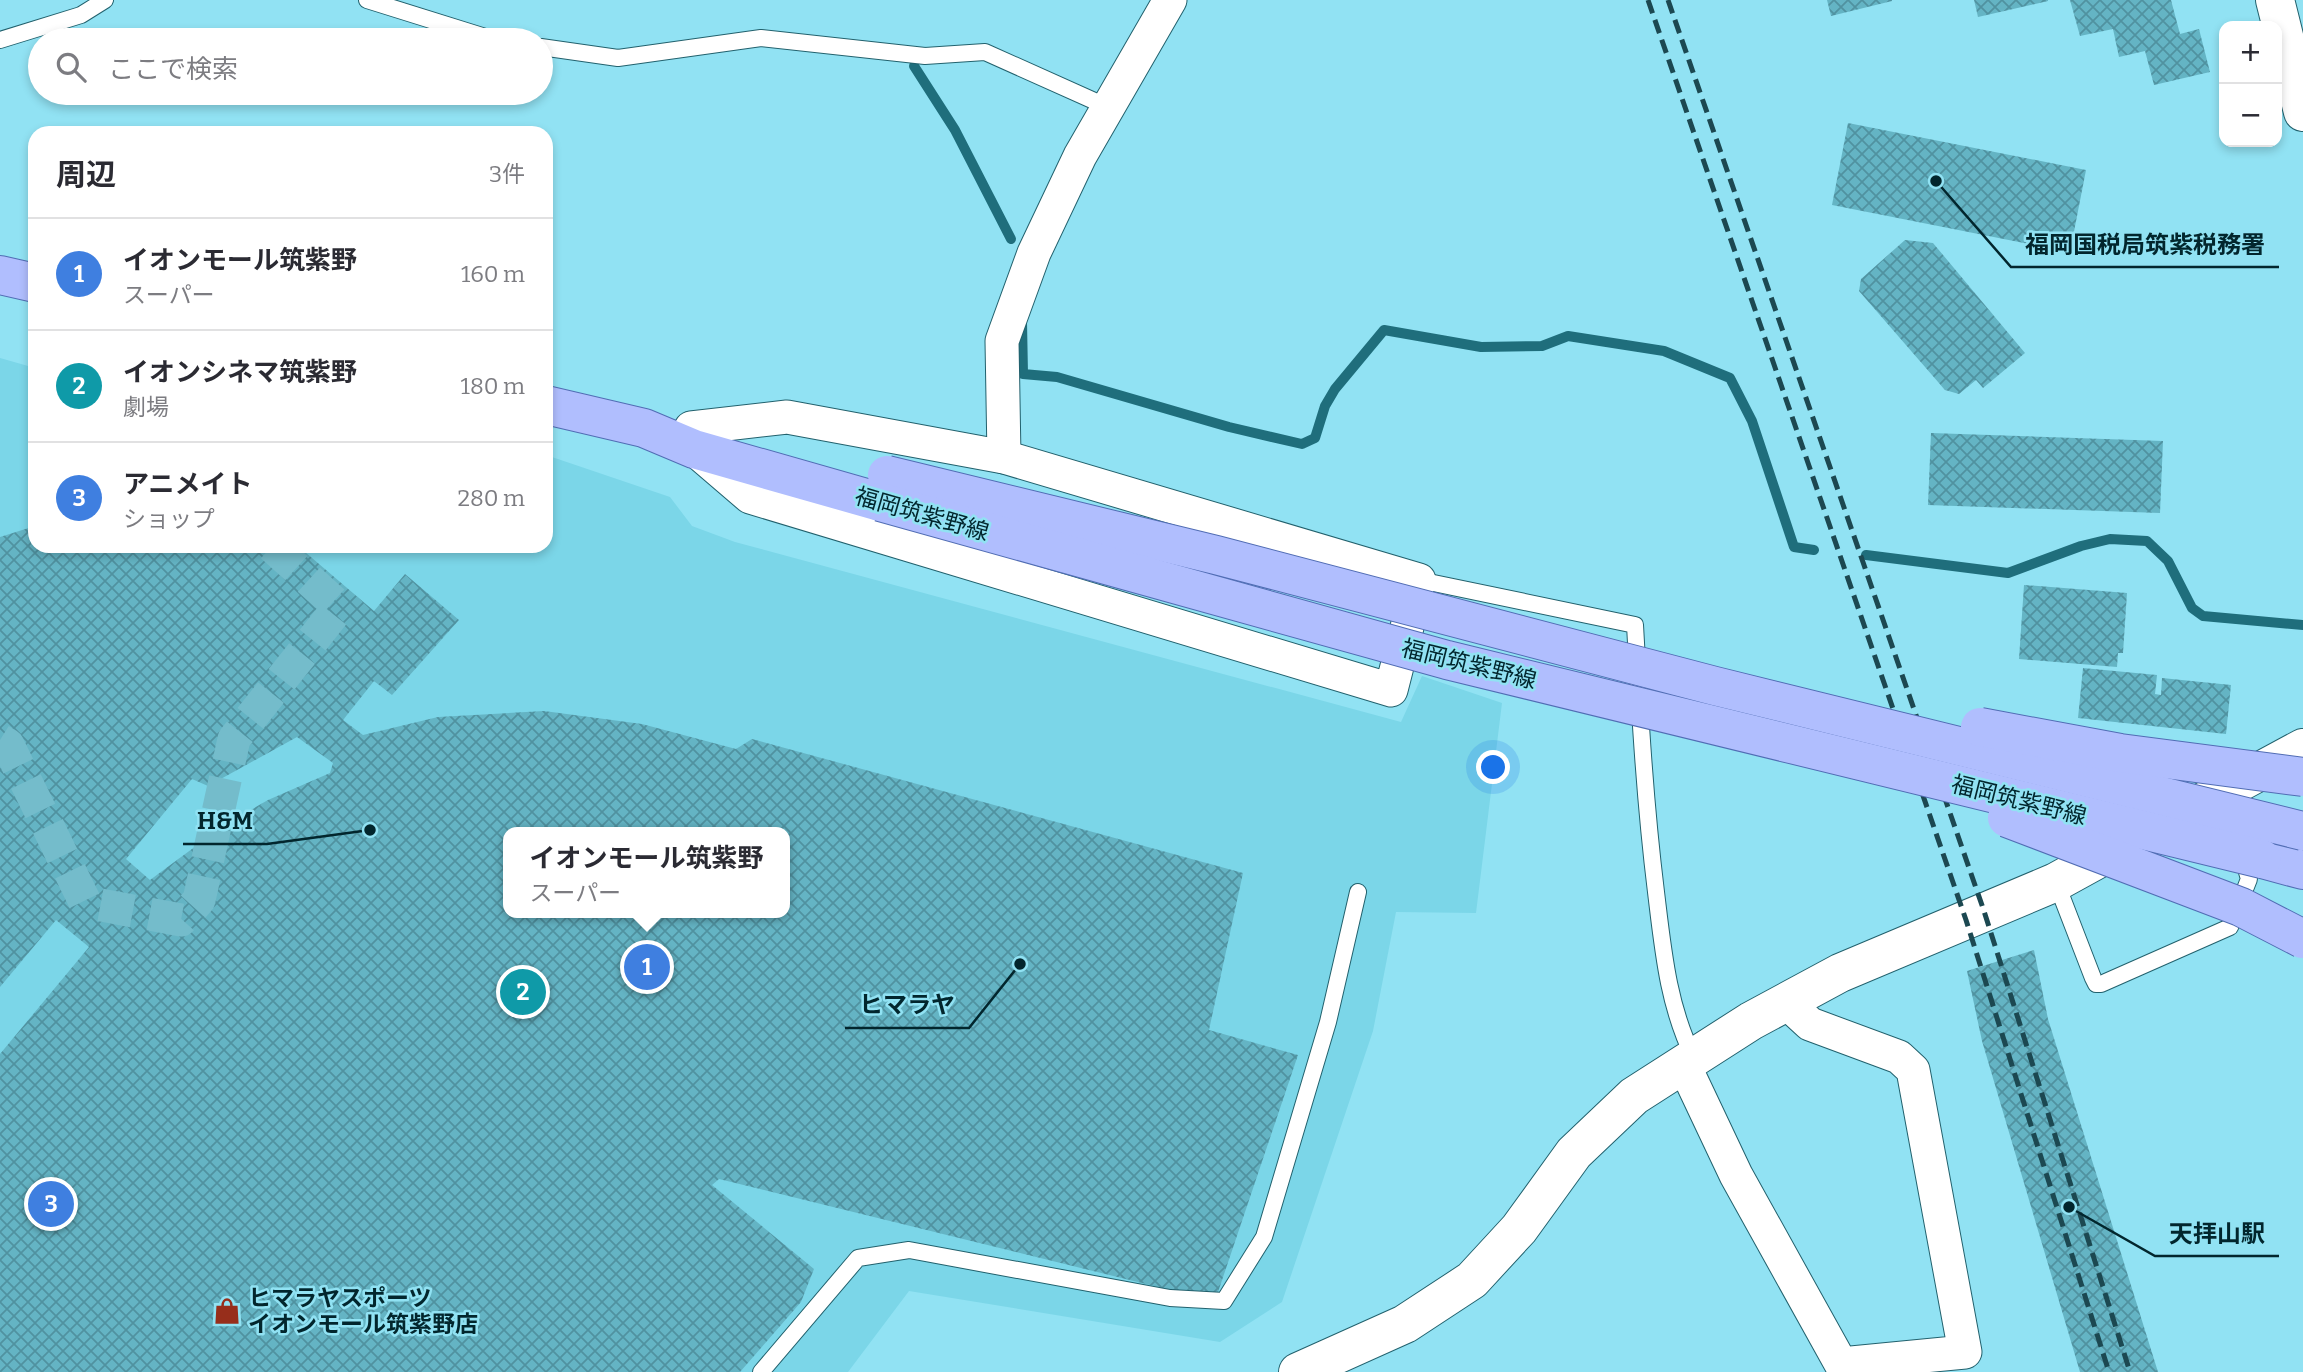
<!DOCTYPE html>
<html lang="ja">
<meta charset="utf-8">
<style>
body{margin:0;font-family:Bitter,"Noto Sans JP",serif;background:#f2f2f3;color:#2b2b33}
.controls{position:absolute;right:21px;top:21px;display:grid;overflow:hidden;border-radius:14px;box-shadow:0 4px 10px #0003}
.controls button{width:63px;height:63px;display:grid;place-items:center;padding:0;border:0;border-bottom:2px solid #e1e1e2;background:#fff;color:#2b2b33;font:35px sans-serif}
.you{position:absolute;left:1494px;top:768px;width:24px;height:24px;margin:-18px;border:5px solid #fff;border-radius:50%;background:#1a73e8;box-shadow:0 0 0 10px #1a73e833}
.badge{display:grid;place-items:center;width:46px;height:46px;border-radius:50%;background:#7c3aed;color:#fff;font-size:23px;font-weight:700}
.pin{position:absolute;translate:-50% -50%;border:4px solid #fff;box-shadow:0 2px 7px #0006}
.popup{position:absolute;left:503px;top:827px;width:287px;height:91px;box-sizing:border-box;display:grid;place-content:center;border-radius:14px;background:#fff;filter:drop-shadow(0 2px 5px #0005);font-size:23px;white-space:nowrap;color:#7c7c81}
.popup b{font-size:26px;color:#2b2b33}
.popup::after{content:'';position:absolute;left:50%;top:100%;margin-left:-14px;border:14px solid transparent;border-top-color:#fff}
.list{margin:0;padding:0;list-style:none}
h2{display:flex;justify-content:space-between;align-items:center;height:91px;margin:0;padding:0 28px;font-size:30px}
h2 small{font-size:23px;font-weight:400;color:#7c7c81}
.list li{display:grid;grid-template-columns:46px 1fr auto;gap:21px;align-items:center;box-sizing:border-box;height:112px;padding:0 28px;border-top:2px solid #e1e1e2}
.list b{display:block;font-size:26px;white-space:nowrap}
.list p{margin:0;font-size:23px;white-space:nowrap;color:#7c7c81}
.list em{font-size:23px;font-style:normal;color:#7c7c81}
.icon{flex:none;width:38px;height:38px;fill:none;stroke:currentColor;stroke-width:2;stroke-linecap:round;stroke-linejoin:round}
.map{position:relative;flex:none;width:2303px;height:1372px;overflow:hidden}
.search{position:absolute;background:#fff;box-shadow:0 4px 10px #0003;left:28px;top:28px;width:525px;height:77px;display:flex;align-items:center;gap:18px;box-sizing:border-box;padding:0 24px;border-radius:38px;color:#7c7c81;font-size:26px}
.panel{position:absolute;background:#fff;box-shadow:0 4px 10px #0003;left:28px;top:126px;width:525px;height:427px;border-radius:21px}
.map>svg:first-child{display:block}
</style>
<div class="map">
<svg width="2303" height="1372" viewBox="0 0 2303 1372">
<defs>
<pattern id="building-cross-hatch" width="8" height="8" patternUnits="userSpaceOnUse" patternTransform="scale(1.75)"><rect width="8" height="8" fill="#64b4c4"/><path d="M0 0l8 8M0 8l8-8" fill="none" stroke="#5092a0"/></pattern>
</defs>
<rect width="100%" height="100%" fill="#91e2f3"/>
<path fill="#7bd6e8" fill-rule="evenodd" d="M0 358 35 368V546H546V455L670 497 692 526 735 542 1401 722 1422 676 1502 703 1476 913 1396 912 1373 1031 1282 1302 1220 1342 909 1291 848 1372H0ZM509 832H785V913H509Z"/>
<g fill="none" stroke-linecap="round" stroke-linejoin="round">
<g stroke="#1f6e7c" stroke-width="10">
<path d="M914 66 955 130 1011 239"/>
<path d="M1022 322 1023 374 1057 377 1229 427 1302 444 1315 438 1325 406 1335 389 1384 330 1481 347 1542 346 1568 336 1664 351 1730 378 1752 421 1794 547 1814 550"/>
<path d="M1866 555 2008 573 2081 546 2110 539 2147 541 2168 561 2192 608 2203 616 2303 625"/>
</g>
</g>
<g fill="url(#building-cross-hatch)" fill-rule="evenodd">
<path d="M1827 0H1892V1L1831 16Z"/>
<path d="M1974 0H2048V1L1978 17Z"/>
<path d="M2070 0H2171L2180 34 2199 29 2210 72 2154 85 2145 51 2119 57 2113 29 2080 36Z"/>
<path d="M1848 123 2086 170 2070 252 1832 205Z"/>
<path d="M1905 240 1933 243 2025 353 1983 388 1976 380 1959 394 1945 390 1859 291 1861 279Z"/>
<path d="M1931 433 2163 441 2160 513 1928 505Z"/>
<path d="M35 526V546H298L374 611 405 574 459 620 392 695 374 681 343 720 363 735 438 717 544 711 642 724 736 749 752 739 1243 873 1209 1030 1298 1055 1215 1301 719 1179 712 1185 814 1269 801 1302 740 1372H0V1054L89 947 56 920 0 987V537ZM297 737 333 763 330 773 268 800 223 826 150 880 126 859 192 779 208 786ZM509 832H785V913H509Z"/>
<path d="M2024 585 2127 593 2123 653H2118L2117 667 2019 659Z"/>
<path d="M2083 668 2157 675 2155 694 2161 695 2162 678 2231 685 2226 734 2078 718Z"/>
<path d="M2034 950 2048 1019 2158 1372H2080L1982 1041 1967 971Z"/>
</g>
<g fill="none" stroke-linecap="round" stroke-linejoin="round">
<path stroke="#74bccb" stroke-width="33" stroke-dasharray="33 17" stroke-linecap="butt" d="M0 740 8 745 85 902 181 920 199 900 234 739 339 607 272 546"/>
<defs>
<g id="lane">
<path d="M367 0 495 40"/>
<path d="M0 40 81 15 105 0"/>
<path d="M541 47 618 58 761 38 925 56 985 52 1110 108"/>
<path d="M1419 580 1635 625C1640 715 1645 803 1656 892 1663 950 1668 1006 1694 1058"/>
<path d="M2056 882 2093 978 2096 984H2101L2230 927 2249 879 2243 858"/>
<path d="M761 1372 858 1258 909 1250 1170 1298 1224 1301 1264 1237 1328 1022 1358 892"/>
</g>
<g id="street">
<path d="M691 428 787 417 1004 457 1419 580 1391 690 750 497 694 449"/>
<path d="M1004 457 1002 341 1034 253 1080 156 1170 0"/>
<path d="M1684 1065 1736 1175 1841 1364 1965 1352 1913 1070 1899 1057 1810 1024 1786 1002"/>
</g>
<g id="secondary">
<path d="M2275 0 2303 112"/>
<path d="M2177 816 2303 748"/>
<path d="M1298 1372 1405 1324 1472 1280 1519 1229 1574 1153 1634 1096 1751 1021 1840 973 2056 882 2127 843"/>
</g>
<g id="primary">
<path d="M0 275 35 283"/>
<path d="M546 405 644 428 694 449 880 502"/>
<path d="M2262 859 2303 870"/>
</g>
</defs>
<use href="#lane" stroke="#22616d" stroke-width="18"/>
<use href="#street" stroke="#22616d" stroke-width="35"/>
<use href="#secondary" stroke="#22616d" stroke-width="40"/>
<use href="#primary" stroke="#516db4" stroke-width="40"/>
<use href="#lane" stroke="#fff" stroke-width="16"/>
<use href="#street" stroke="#fff" stroke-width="33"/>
<use href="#secondary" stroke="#fff" stroke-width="38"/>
<use href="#primary" stroke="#b0befe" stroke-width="38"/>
<g stroke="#1c4851" stroke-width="5" stroke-dasharray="14 7" stroke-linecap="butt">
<path d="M1648 0 1966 920 2109 1372"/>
<path d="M1668 0 1984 911 2130 1372"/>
</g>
<defs>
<g id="primary-bridge">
<path d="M887 475 1216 555 1715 686 2303 831"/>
<path d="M880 502 1447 660 2262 859"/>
<path d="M1980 727 2120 753 2303 777"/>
<path d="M2007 818 2241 907 2303 939"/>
</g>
</defs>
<use href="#primary-bridge" stroke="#516db4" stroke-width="40" stroke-linecap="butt"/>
<use href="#primary-bridge" stroke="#b0befe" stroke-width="38"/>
</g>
<defs>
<symbol id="shop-bare" viewBox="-9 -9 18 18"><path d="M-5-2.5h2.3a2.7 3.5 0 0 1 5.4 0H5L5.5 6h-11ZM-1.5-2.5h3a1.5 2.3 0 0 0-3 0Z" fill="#972e1b" stroke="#91e2f3" stroke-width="2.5" paint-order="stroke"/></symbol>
</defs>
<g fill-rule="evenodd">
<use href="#shop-bare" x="208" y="1292" width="38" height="38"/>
</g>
<g text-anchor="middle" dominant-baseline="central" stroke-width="5" stroke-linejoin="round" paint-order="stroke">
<g font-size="23" fill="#02262d" stroke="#91e2f3">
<text transform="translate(922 514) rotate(16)">福岡筑紫野線</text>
<text transform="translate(1469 664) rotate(14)">福岡筑紫野線</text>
<text transform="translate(2019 800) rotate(14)">福岡筑紫野線</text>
</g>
<g font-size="23" font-weight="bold" fill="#02262d" stroke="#91e2f3" text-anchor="start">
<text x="248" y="1298">ヒマラヤスポーツ<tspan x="248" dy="26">イオンモール筑紫野店</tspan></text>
</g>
</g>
<path fill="none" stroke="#02262d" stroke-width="2.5" d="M1936 181L2011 267H2279M370 830L267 844H183M1020 964L969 1028H845M2069 1207L2155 1256H2279"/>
<g fill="#02262d" stroke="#91e2f3" stroke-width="2.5">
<circle cx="1936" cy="181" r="7"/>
<circle cx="370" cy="830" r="7"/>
<circle cx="1020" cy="964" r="7"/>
<circle cx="2069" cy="1207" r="7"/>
</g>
<g font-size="24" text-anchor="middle" font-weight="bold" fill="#02262d" stroke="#91e2f3" stroke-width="5" stroke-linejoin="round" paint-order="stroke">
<text x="2145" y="253">福岡国税局筑紫税務署</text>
<text x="225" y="829">H&amp;M</text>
<text x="907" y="1013">ヒマラヤ</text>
<text x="2217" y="1242">天拝山駅</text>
</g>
</svg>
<div class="controls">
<button>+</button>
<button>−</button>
</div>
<div class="you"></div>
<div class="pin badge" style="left:647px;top:967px;background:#3f7fe0">1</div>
<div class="popup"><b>イオンモール筑紫野</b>スーパー</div>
<div class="pin badge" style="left:523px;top:992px;background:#0f9aa8">2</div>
<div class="pin badge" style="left:51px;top:1204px;background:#3f7fe0">3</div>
<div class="search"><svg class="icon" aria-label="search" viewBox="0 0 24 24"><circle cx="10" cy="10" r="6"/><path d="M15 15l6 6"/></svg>ここで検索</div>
<section class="panel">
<h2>周辺<small>3件</small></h2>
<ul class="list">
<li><span class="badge" style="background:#3f7fe0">1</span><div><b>イオンモール筑紫野</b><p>スーパー</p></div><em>160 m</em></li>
<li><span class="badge" style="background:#0f9aa8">2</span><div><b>イオンシネマ筑紫野</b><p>劇場</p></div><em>180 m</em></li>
<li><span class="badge" style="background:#3f7fe0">3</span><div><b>アニメイト</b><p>ショップ</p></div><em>280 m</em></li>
</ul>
</section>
</div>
